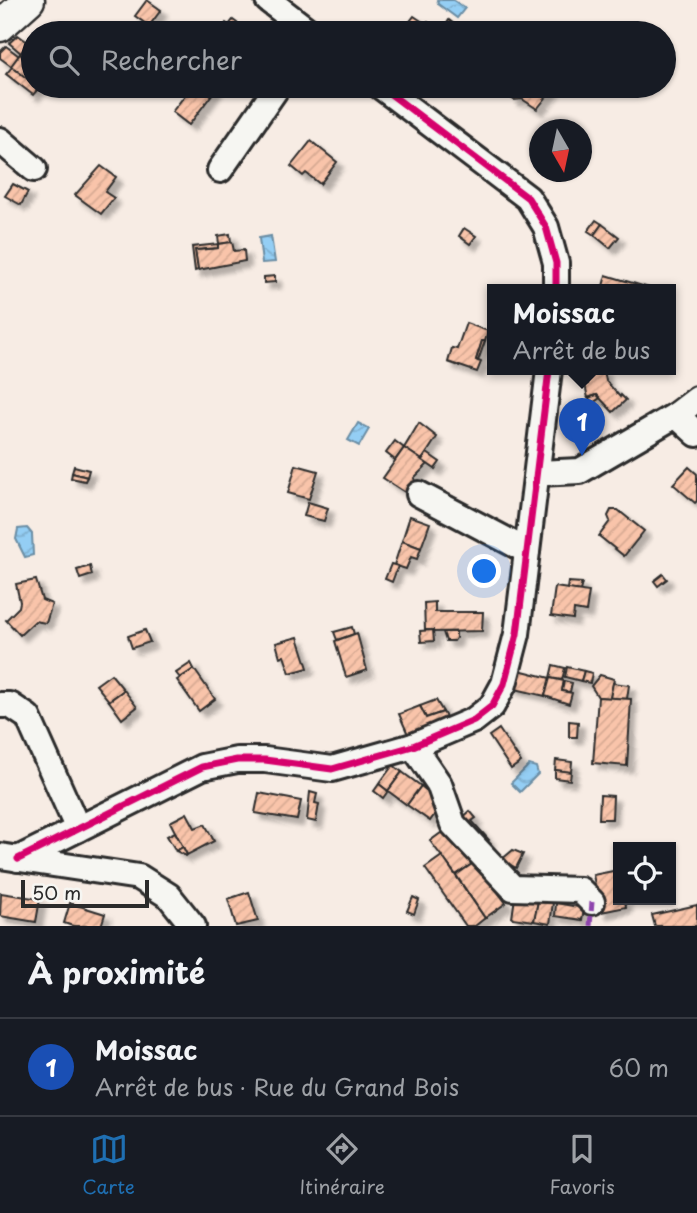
<!DOCTYPE html>
<html lang="fr">
<meta charset="utf-8">
<style>
body{margin:0;font-family:"Playpen Sans",sans-serif;background:#20242c;color:#f1f3f6}
.controls{position:absolute;right:21px;bottom:21px;display:grid;overflow:hidden;border-radius:0px;box-shadow:0 2px 5px #0004}
.controls button{width:63px;height:63px;display:grid;place-items:center;padding:0;border:0;border-bottom:2px solid #363941;background:#171b24;color:#f1f3f6;font:35px sans-serif}
.compass{position:absolute;left:529px;top:119px;width:63px;height:63px;border-radius:50%;background:#171b24;box-shadow:0 2px 5px #0004;rotate:171deg}
.scale{position:absolute;left:21px;bottom:18px;width:128px;box-sizing:border-box;padding-left:7px;border:4px solid #2b2b2b;border-top:0;font-size:19px;line-height:24px;white-space:nowrap;color:#2b2b2b;-webkit-text-stroke:5px #f6f6f2;paint-order:stroke}
.you{position:absolute;left:485px;top:572px;width:24px;height:24px;margin:-18px;border:5px solid #fff;border-radius:50%;background:#1a73e8;box-shadow:0 0 0 10px #1a73e833}
.badge{display:grid;place-items:center;width:46px;height:46px;border-radius:50%;background:#1f6fb2;color:#fff;font-size:23px;font-weight:700}
.pin{position:absolute;translate:-50% -58px;filter:drop-shadow(0 2px 4px #0008)}
.pin::after{content:'';position:absolute;top:37px;width:24px;height:21px;background:inherit;clip-path:polygon(0 0,100% 0,50% 100%)}
.popup{position:absolute;left:487px;top:284px;width:189px;height:91px;box-sizing:border-box;display:grid;place-content:center;border-radius:0px;background:#171b24;filter:drop-shadow(0 2px 5px #0005);font-size:23px;white-space:nowrap;color:#9ea1a6}
.popup b{font-size:26px;color:#f1f3f6}
.popup::after{content:'';position:absolute;left:50%;top:100%;margin-left:-14px;border:14px solid transparent;border-top-color:#171b24}
.list{margin:0;padding:0;list-style:none}
h2{display:flex;justify-content:space-between;align-items:center;height:91px;margin:0;padding:0 28px;font-size:30px}
h2 small{font-size:23px;font-weight:400;color:#9ea1a6}
.list li{display:grid;grid-template-columns:46px 1fr auto;gap:21px;align-items:center;box-sizing:border-box;height:98px;padding:0 28px;border-top:2px solid #363941}
.list b{display:block;font-size:26px;white-space:nowrap}
.list p{margin:0;font-size:23px;white-space:nowrap;color:#9ea1a6}
.list em{font-size:23px;font-style:normal;color:#9ea1a6}
.icon{flex:none;width:38px;height:38px;fill:none;stroke:currentColor;stroke-width:2;stroke-linecap:round;stroke-linejoin:round}
.map{position:relative;flex:none;width:697px;height:926px;overflow:hidden}
.search{position:absolute;background:#171b24;box-shadow:0 2px 5px #0004;left:21px;right:21px;top:21px;height:77px;display:flex;align-items:center;gap:18px;box-sizing:border-box;padding:0 24px;border-radius:38px;color:#9ea1a6;font-size:26px}
.sheet{height:189px;background:#171b24}
nav{display:flex;justify-content:space-around;align-items:center;box-sizing:border-box;height:98px;border-top:2px solid #363941;background:#171b24;font-size:19px;color:#9ea1a6}
nav a{display:grid;justify-items:center;gap:4px}
nav .on{color:#1f6fb2}
.map>svg:first-child{display:block}
</style>
<div class="map">
<svg width="697" height="926" viewBox="0 0 697 926">
<defs>
<pattern id="water-waves" width="16" height="10" patternUnits="userSpaceOnUse" patternTransform="scale(1.75)"><rect width="16" height="10" fill="#94cef4"/><path d="M0 5q4-4 8 0t8 0" fill="none" stroke="#80b1d1"/></pattern>
<pattern id="building-hatch" width="6" height="6" patternUnits="userSpaceOnUse" patternTransform="scale(1.75)"><rect width="6" height="6" fill="#f9c4aa"/><path d="M-1 1l2-2M0 6l6-6M5 7l2-2" fill="none" stroke="#d6a992"/></pattern>
<filter id="shadow"><feDropShadow dx="6" dy="6" stdDeviation="2" flood-color="#0004"/></filter>
</defs>
<rect width="100%" height="100%" fill="#f7ece4"/>
<filter id="ink" filterUnits="userSpaceOnUse"><feTurbulence type="fractalNoise" baseFrequency=".0143" numOctaves="2"/><feDisplacementMap in="SourceGraphic" scale="14" xChannelSelector="R" yChannelSelector="G"/><feConvolveMatrix kernelMatrix="1 2 1 2 8 2 1 2 1" color-interpolation-filters="sRGB"/></filter>
<g filter="url(#ink)">
<g fill="url(#water-waves)" stroke="#6a8da4" stroke-width="2">
<path d="M437 0H453L465 8 457 18 438 4Z"/>
<path d="M271 236 275 262 262 263 259 238Z"/>
<path d="M358 423 369 429 359 446 348 440Z"/>
<path d="M27 528 32 534 33 555 25 557 16 539 18 529Z"/>
<path d="M529 765 536 767 538 774 520 792 511 783Z"/>
</g>
<g fill="url(#building-hatch)" stroke="#2b2b2b" stroke-width="2" filter="url(#shadow)">
<path d="M147 0 161 10 149 26 135 16Z"/>
<path d="M414 16 423 22H428L438 33H410L404 29Z"/>
<path d="M233 20 245 29 242 33 229 25Z"/>
<path d="M449 20 459 28 456 32 446 25Z"/>
<path d="M226 23 229 25 239 33H219Z"/>
<path d="M446 25 456 32 455 33H438Z"/>
<path d="M18 35 29 43 21 53 9 43Z"/>
<path d="M29 43 33 46V64L20 54Z"/>
<path d="M6 46 19 56 11 66 0 58V52Z"/>
<path d="M20 54 33 64V76L30 81 11 66Z"/>
<path d="M12 67 33 83V86L39 88 33 95 6 74Z"/>
<path d="M192 86H212L216 89 189 125 172 112Z"/>
<path d="M506 86H549L553 89 537 109 522 99 514 100 511 98 515 93Z"/>
<path d="M311 141 337 162 320 184 306 173 303 176 291 166Z"/>
<path d="M101 166 116 177 105 192 114 198 101 214 75 195Z"/>
<path d="M13 184 28 192 21 205 5 196Z"/>
<path d="M596 220 602 224 594 235 588 231Z"/>
<path d="M602 224 619 237 610 248 594 235Z"/>
<path d="M464 228 476 236 470 244 459 236Z"/>
<path d="M230 234 231 242 219 244 218 236Z"/>
<path d="M232 242 234 251 244 250 245 261 198 270 195 250 218 248V244Z"/>
<path d="M218 244V248L195 250 198 270 195 271 192 247Z"/>
<path d="M606 275 656 290H602Z"/>
<path d="M275 276V282L264 283V277Z"/>
<path d="M466 323 488 331 485 341H482L476 360 481 362 477 372 448 362 452 348 457 349Z"/>
<path d="M482 341H485L478 361 476 360Z"/>
<path d="M585 370H604L606 381 620 397 621 395 626 400 613 412 597 395 588 398 585 385 588 384Z"/>
<path d="M597 395 600 398 593 403 588 398Z"/>
<path d="M419 423 437 437 422 460 404 448Z"/>
<path d="M395 441 404 448 395 460 386 453Z"/>
<path d="M404 448 428 464 414 478 415 481 406 493 383 478Z"/>
<path d="M427 453 440 462 435 469 422 460Z"/>
<path d="M296 465 318 471 309 499 288 493Z"/>
<path d="M74 466 89 470 87 477 72 473Z"/>
<path d="M689 467 697 474V501L695 503 673 484Z"/>
<path d="M72 473 87 477 85 481 71 478Z"/>
<path d="M308 502 328 508 324 521 304 516Z"/>
<path d="M611 510H618L644 531 624 556 599 536 610 521 608 516Z"/>
<path d="M410 516 430 523 421 548 402 541Z"/>
<path d="M402 541 421 548 417 559 411 557 406 569 394 565Z"/>
<path d="M391 564 398 566 392 582 385 579Z"/>
<path d="M90 566 92 575 80 579 77 570Z"/>
<path d="M663 574 667 579 658 586 654 581Z"/>
<path d="M36 580 42 600 52 604 46 623 35 621 20 635 6 620 19 607 20 602 16 584Z"/>
<path d="M568 582 582 583 580 591 567 589Z"/>
<path d="M555 587 589 592 586 612 574 610 573 619 551 616Z"/>
<path d="M435 602V612H483L482 631 433 632V630H425L424 603Z"/>
<path d="M352 627 354 634 337 640 334 632Z"/>
<path d="M145 630 150 642 132 648 128 636Z"/>
<path d="M433 630 434 641 421 642 420 631Z"/>
<path d="M443 632H456V638L454 641H446Z"/>
<path d="M357 633 367 670 346 677 335 641Z"/>
<path d="M298 637 308 668 290 673 284 656 280 657 276 643Z"/>
<path d="M191 663 194 669 180 678 176 673Z"/>
<path d="M553 665 565 668 562 680 550 678Z"/>
<path d="M567 667 584 671 581 681 565 677Z"/>
<path d="M194 669 215 699 199 711 177 680Z"/>
<path d="M515 669 550 678 545 696 511 688Z"/>
<path d="M584 671 592 673 590 683 581 681Z"/>
<path d="M111 674 124 690 109 701 96 685Z"/>
<path d="M600 675 614 679 610 698 598 697 591 686Z"/>
<path d="M550 678 564 681 562 691 572 693 569 704 545 696Z"/>
<path d="M564 681 572 683 570 692 562 691Z"/>
<path d="M613 683 629 685 627 699 610 698Z"/>
<path d="M124 690 137 707 122 719 109 701Z"/>
<path d="M598 697 631 699 627 766 593 763Z"/>
<path d="M436 700 443 712 426 718 420 706Z"/>
<path d="M420 706 426 718 443 712 450 724 410 739 399 714Z"/>
<path d="M569 721 578 722 577 737H569Z"/>
<path d="M499 729 521 762 511 769 489 736Z"/>
<path d="M556 760 572 762 571 772 555 770Z"/>
<path d="M393 765 402 772 388 791 379 784Z"/>
<path d="M555 770 571 772 570 780 555 778Z"/>
<path d="M402 772 421 786 407 805 388 791Z"/>
<path d="M379 784 388 791 383 798 374 791Z"/>
<path d="M421 786 442 804 430 821 407 805Z"/>
<path d="M310 792 317 794 315 803 319 804 316 822 307 820Z"/>
<path d="M259 793 301 801 297 820 255 813Z"/>
<path d="M600 795 613 796 612 819H599Z"/>
<path d="M470 811 476 818 472 821 489 840 484 844 460 820Z"/>
<path d="M187 813 195 828 205 824 214 841 187 855 170 822Z"/>
<path d="M449 827 475 862 456 875 430 841Z"/>
<path d="M175 832 183 847 176 851 167 836Z"/>
<path d="M183 847 187 855 186 856 176 851Z"/>
<path d="M513 850 523 854 516 868 501 860Z"/>
<path d="M442 856 485 918 475 926H466L425 868Z"/>
<path d="M475 862 506 903 485 918 456 875Z"/>
<path d="M618 870V900H625L626 907 601 912 593 875Z"/>
<path d="M249 892 258 921 236 926 228 899Z"/>
<path d="M1 893 40 899 36 922 0 916Z"/>
<path d="M413 897 419 900 414 914 407 911Z"/>
<path d="M515 897 538 901 534 921 512 918Z"/>
<path d="M538 901 553 903 550 924 534 921Z"/>
<path d="M70 903 105 914 101 926H73L64 923Z"/>
<path d="M556 903 584 908 582 920 555 916Z"/>
<path d="M697 905V926H655L652 915Z"/>
</g>
<g fill="none" stroke-linecap="round" stroke-linejoin="round">
<defs>
<g id="minor">
<path d="M268 0 311 33"/>
<path d="M380 86 528 198 546 227 556 263V290"/>
<path d="M0 140 34 169"/>
<path d="M220 170 278 86"/>
<path d="M676 415 697 434"/>
<path d="M538 473 580 471 676 415 697 399"/>
<path d="M419 494 527 551"/>
<path d="M0 705H10L28 717 78 829"/>
<path d="M413 746 439 784 453 824 513 888 580 890 592 902"/>
<path d="M0 856 139 877 169 896 193 926"/>
<path d="M18 859 202 767 237 760H265L332 769 413 746 474 720 492 706 504 684 517 634 549 370"/>
</g>
<path id="major" d="M0 26 29 0"/>
</defs>
<use href="#minor" stroke="#2b2b2b" stroke-width="30"/>
<use href="#major" stroke="#2b2b2b" stroke-width="35"/>
<use href="#minor" stroke="#f6f6f2" stroke-width="24"/>
<use href="#major" stroke="#f6f6f2" stroke-width="30"/>
<path stroke="#8e44ad" stroke-width="5" stroke-dasharray="10 5" stroke-linecap="butt" d="M590 926 592 902"/>
<defs>
<g id="cycleway">
<path d="M380 86 528 198 546 227 556 263V290"/>
<path d="M18 859 202 767 237 760H265L332 769 413 746 474 720 492 706 504 684 517 634 549 370"/>
</g>
</defs>
<use href="#cycleway" stroke="#f6f6f2" stroke-width="11"/>
<use href="#cycleway" stroke="#d6006c" stroke-width="7"/>
</g>
</g>
</svg>
<div class="controls">
<button><svg class="icon" aria-label="locate" viewBox="0 0 24 24"><circle cx="12" cy="12" r="6"/><path d="M12 2v4M12 18v4M2 12h4M18 12h4"/></svg></button>
</div>
<svg class="compass" viewBox="-18 -18 36 36"><path d="M0-13l5 13h-10z" fill="#e53935"/><path d="M0 13l5-13h-10z" fill="#9ea1a6"/></svg>
<div class="scale">50 m</div>
<div class="you"></div>
<div class="pin badge" style="left:582px;top:456px;background:#1a4fb4">1</div>
<div class="popup"><b>Moissac</b>Arrêt de bus</div>
<div class="search"><svg class="icon" aria-label="search" viewBox="0 0 24 24"><circle cx="10" cy="10" r="6"/><path d="M15 15l6 6"/></svg>Rechercher</div>
</div>
<section class="sheet">
<h2>À proximité<small></small></h2>
<ul class="list">
<li><span class="badge" style="background:#1a4fb4">1</span><div><b>Moissac</b><p>Arrêt de bus · Rue du Grand Bois</p></div><em>60 m</em></li>
</ul>
</section>
<nav>
<a class="on"><svg class="icon" aria-label="map" viewBox="0 0 24 24"><path d="M3 6l6-2 6 2 6-2v14l-6 2-6-2-6 2zM9 4v14M15 6v14"/></svg>Carte</a>
<a><svg class="icon" aria-label="directions" viewBox="0 0 24 24"><path d="M12 3l9 9-9 9-9-9zM9 14v-3h6M13 9l2 2-2 2"/></svg>Itinéraire</a>
<a><svg class="icon" aria-label="saved" viewBox="0 0 24 24"><path d="M7 4h10v16l-5-4-5 4z"/></svg>Favoris</a>
</nav>
